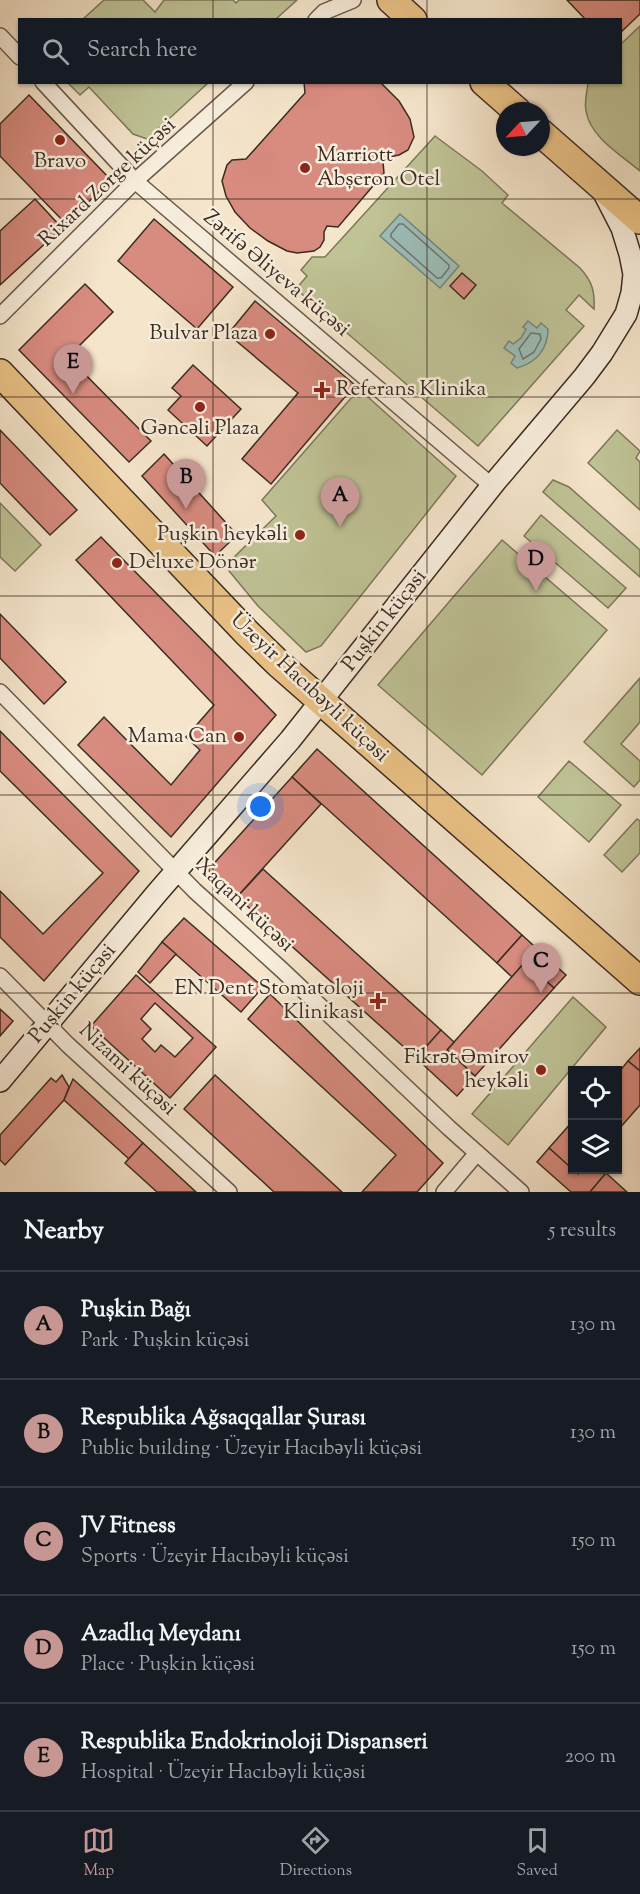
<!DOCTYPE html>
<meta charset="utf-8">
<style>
body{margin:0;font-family:"Sorts Mill Goudy",serif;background:#20242c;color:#f1f3f6}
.controls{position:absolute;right:18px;bottom:18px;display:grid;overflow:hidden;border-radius:0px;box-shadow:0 2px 4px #0004}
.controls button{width:54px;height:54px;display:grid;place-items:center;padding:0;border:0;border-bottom:2px solid #363941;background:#171b24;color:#f1f3f6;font:30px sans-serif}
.compass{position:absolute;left:496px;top:102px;width:54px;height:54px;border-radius:50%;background:#171b24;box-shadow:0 2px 4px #0004;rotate:244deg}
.you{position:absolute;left:261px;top:807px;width:21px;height:21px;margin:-15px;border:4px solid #fff;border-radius:50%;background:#1a73e8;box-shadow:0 0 0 9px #1a73e833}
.badge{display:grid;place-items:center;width:39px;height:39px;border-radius:50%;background:#c59692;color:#111;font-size:20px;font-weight:700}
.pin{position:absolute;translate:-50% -50px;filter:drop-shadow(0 2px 3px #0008)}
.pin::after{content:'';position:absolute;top:32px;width:21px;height:18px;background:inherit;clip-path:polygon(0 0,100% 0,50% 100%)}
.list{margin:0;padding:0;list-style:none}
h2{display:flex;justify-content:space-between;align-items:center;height:78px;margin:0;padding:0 24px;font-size:26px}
h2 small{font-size:20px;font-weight:400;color:#9ea1a6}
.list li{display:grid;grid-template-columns:39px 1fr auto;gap:18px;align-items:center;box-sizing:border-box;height:108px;padding:0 24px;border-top:2px solid #363941}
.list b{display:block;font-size:22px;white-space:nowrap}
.list p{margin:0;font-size:20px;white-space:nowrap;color:#9ea1a6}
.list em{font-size:20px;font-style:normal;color:#9ea1a6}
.icon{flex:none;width:33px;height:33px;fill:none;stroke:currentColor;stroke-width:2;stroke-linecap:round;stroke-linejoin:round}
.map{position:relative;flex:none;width:640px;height:1192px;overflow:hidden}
.search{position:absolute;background:#171b24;box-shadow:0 2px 4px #0004;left:18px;right:18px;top:18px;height:66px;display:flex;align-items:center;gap:15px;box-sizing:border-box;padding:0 21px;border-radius:0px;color:#9ea1a6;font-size:22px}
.sheet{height:618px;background:#171b24}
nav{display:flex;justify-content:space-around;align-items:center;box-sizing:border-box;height:84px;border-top:2px solid #363941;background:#171b24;font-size:16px;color:#9ea1a6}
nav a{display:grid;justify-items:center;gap:3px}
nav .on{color:#c59692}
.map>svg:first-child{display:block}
</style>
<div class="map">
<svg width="640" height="1192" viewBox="0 0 640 1192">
<rect width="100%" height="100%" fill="#f5e5cb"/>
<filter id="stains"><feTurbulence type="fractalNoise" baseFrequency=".00333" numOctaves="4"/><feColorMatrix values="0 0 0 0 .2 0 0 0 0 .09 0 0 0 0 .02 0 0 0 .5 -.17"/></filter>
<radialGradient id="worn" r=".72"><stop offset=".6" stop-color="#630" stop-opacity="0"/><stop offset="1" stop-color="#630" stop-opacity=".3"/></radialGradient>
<g fill="#bfc396" stroke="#7d785c" stroke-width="1.5">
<path d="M104 0H143L155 12 164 0H233L236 3 239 0H297L276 19H83Z"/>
<path d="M640 26V171C621 155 590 137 586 111 584 102 587 92 588 83L620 82 621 44Z"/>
<path d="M68 83H208L147 139 133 134 89 87 80 95Z"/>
<path d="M435 136 482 171 508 195 502 203 580 268C592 281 595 291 594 309L579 295 566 310 584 326 478 446 296 289 307 276 301 270 312 257H325Z"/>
<path d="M359 389 456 476 321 646 306 652 258 606 225 566 276 516 262 500Z"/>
<path d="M617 430 640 451 636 458 640 462V510L588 463Z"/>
<path d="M553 480 569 487 640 550V577L543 492Z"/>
<path d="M0 503 41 545 15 571 0 557Z"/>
<path d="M541 515 626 588 608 608 524 536Z"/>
<path d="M502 540 607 630 482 775 378 685Z"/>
<path d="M640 678V722L621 744 640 761V780L634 787 584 742Z"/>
<path d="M569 761 621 805 589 842 538 797Z"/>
<path d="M637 819 640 821V853L622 872 604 855Z"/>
<path d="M573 997 606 1027 508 1145 472 1114Z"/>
</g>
<g fill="#9cbfba" stroke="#75847d" stroke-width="1.5">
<path d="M400 214 459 266 440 288 380 236Z"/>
<path d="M528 321 537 328 541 323 548 329C548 349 536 363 517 368L511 363 515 356 504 348 509 341 513 344 521 338 526 329 523 327Z"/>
</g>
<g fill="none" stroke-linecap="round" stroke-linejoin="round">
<g stroke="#6c766e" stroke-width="1.5">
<path d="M399 224H403L449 265V268L441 278H437L391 237V234Z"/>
<path d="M531 333 540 334 541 339 534 352 523 359 519 349Z"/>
</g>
</g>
<g fill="#d88b7f" stroke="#3b2c22" stroke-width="1.5" fill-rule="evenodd">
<path d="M567 0H640V14L620 33V20H586Z"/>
<path d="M380 82 399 101 410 119 414 137 408 150 399 155 389 157 383 162 384 173 338 227 327 226 324 232V240L320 247 314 251 297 253 287 251 268 241 250 228 235 212 226 196 222 181 227 165 232 160 246 159 305 93 304 82Z"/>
<path d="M29 95 111 180 66 224 0 156V124Z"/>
<path d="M35 199 62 228 0 285V231Z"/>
<path d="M154 219 233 287 197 329 118 261Z"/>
<path d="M462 273 476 285 464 299 450 286Z"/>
<path d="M85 284 113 312 68 357 151 441 129 462 19 350Z"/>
<path d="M255 301 355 385 271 484 242 459 298 393 228 334Z"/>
<path d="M193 365 241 409 207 446 168 410 181 396 172 388Z"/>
<path d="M0 430 77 510 50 535 0 483Z"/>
<path d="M164 454 237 535 215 556 142 476Z"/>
<path d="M101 537 276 715 171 837 78 745 104 717 171 785 200 750 186 737 214 705 76 560Z"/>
<path d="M0 614 66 682 44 704 0 658Z"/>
<path d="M0 731 139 871 44 981 0 937V891L43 934 103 873 0 771Z"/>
<path d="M317 749 522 935 497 963 292 777Z"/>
<path d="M292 777 321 804 237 897 208 870Z"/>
<path d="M263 869 441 1030 416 1058 237 897Z"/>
<path d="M184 918 263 987 241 1012 162 942Z"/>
<path d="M522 935 566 975 554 988 525 962 512 977 497 963Z"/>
<path d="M162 942 176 954 150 983 138 972Z"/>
<path d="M525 962 554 988 475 1076 447 1050Z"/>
<path d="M136 975 216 1047 170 1098 91 1026ZM155 1003 193 1038 175 1057 161 1045 155 1052 142 1039 151 1029 141 1019Z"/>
<path d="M270 994 443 1163 417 1192H362L396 1155 248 1019Z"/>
<path d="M0 1009 13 1021 0 1036Z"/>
<path d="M441 1030 454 1042 447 1050 475 1076 457 1096 416 1058Z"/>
<path d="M640 1048V1071L628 1061Z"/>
<path d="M628 1061 640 1071V1105L618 1130V1073Z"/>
<path d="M62 1075 69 1087 64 1100 5 1165 0 1160V1135L51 1078 56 1082Z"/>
<path d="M215 1075 342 1192H274L184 1109Z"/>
<path d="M73 1079 143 1143 129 1159 64 1100Z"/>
<path d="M572 1122V1169L549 1148Z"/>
<path d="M143 1143 196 1192H157L125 1163Z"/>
<path d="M549 1148 578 1174 582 1170H602L606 1173 590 1192H571L537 1162Z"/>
<path d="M606 1173 627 1192H590Z"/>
</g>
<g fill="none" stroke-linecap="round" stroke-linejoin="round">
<defs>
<g id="street">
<path d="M316 20 324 12 353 0"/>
<path d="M0 36 20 57"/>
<path d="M43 82 135 181 492 486"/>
<path d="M0 316 135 181 246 82"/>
<path d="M0 692 195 891 282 970 449 1128 521 1192"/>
<path d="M0 976 68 1045 229 1192"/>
<path d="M444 1192 477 1153"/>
</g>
<path id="secondary" d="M0 1081 157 893 290 740 495 482 584 377 602 353 626 314 632 293 634 274 630 254 622 228 604 193"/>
<g id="highway">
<path d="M391 0 413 20"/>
<path d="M484 82 517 111"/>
<path d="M541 133 640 220"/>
<path d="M0 373 246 632 279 664 640 981"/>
</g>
</defs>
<use href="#street" stroke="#6a5a4c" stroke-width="18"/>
<use href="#secondary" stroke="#3b2c22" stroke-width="24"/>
<use href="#highway" stroke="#3b2c22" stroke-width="30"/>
<use href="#street" stroke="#f8eedd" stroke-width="15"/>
<use href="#secondary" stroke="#f8eedd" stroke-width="21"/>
<use href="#highway" stroke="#eac286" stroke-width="27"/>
</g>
<path fill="none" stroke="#3b2c22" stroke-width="1.5" stroke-opacity="0.55" d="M213 0V20M427 0V20M213 82V1192M427 82V1192M0 199H640M0 397H640M0 596H640M0 795H640M0 993H640"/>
<g fill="#8f2418" stroke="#f8eedd" stroke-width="2">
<circle cx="60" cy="140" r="6"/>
<circle cx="305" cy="168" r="6"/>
<circle cx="270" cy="334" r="6"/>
<path d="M319 381h6v6h6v6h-6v6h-6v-6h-6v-6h6z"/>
<circle cx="200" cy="407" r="6"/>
<circle cx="300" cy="535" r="6"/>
<circle cx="117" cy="563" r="6"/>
<circle cx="239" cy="737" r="6"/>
<path d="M375 992h6v6h6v6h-6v6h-6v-6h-6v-6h6z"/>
<circle cx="541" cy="1070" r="6"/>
</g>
<g text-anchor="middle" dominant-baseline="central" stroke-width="5" stroke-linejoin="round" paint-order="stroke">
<g font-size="21" fill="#3b2c22" stroke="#f8eedd" text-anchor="end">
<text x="317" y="156" text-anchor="start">Marriott<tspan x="317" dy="24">Abşeron Otel</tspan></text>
<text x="60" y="162" text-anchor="middle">Bravo</text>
<text x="258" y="334">Bulvar Plaza</text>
<text x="336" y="390" text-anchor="start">Referans Klinika</text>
<text x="200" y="429" text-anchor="middle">Gəncəli Plaza</text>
<text x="288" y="535">Puşkin heykəli</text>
<text x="129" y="563" text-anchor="start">Deluxe Dönər</text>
<text x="227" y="737">Mama Can</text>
<text x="364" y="989">EN Dent Stomatoloji<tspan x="364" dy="24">Klinikası</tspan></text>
<text x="529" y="1058">Fikrət Əmirov<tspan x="529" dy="24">heykəli</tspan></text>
</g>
<g font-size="21" fill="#3b2c22" stroke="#f8eedd">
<text transform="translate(108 183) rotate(-43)">Rixard Zorge küçəsi</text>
<text transform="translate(276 274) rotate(40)">Zərifə Əliyeva küçəsi</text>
<text transform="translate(385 621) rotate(-52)">Puşkin küçəsi</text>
<text transform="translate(309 688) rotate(43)">Üzeyir Hacıbəyli küçəsi</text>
<text transform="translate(244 906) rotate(43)">Xaqani küçəsi</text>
<text transform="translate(73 994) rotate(-50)">Puşkin küçəsi</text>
<text transform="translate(127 1070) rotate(43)">Nizami küçəsi</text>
</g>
</g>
<rect width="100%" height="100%" filter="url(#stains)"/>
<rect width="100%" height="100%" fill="url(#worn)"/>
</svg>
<div class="controls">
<button><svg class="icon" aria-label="locate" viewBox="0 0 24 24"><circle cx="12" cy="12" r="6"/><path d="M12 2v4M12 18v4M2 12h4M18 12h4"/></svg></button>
<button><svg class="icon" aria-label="layers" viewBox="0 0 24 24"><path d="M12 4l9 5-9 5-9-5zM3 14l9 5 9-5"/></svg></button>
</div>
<svg class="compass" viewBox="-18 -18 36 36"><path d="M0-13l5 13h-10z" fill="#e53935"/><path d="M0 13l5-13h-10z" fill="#9ea1a6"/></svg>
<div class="you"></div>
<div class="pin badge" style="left:340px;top:527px">A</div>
<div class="pin badge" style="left:186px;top:509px">B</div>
<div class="pin badge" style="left:541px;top:993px">C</div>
<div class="pin badge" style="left:536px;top:591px">D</div>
<div class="pin badge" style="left:73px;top:394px">E</div>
<div class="search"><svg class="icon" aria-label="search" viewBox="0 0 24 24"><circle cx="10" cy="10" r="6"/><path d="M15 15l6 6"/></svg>Search here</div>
</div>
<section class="sheet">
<h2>Nearby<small>5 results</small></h2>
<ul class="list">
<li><span class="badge">A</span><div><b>Puşkin Bağı</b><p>Park · Puşkin küçəsi</p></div><em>130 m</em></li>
<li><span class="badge">B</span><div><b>Respublika Ağsaqqallar Şurası</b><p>Public building · Üzeyir Hacıbəyli küçəsi</p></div><em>130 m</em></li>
<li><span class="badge">C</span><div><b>JV Fitness</b><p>Sports · Üzeyir Hacıbəyli küçəsi</p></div><em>150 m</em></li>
<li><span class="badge">D</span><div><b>Azadlıq Meydanı</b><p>Place · Puşkin küçəsi</p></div><em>150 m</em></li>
<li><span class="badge">E</span><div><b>Respublika Endokrinoloji Dispanseri</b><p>Hospital · Üzeyir Hacıbəyli küçəsi</p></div><em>200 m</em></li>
</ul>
</section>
<nav>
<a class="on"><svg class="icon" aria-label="map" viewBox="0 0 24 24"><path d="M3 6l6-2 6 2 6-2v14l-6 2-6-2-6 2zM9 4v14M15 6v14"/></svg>Map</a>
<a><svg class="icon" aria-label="directions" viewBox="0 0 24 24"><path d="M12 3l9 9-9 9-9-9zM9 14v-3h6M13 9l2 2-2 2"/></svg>Directions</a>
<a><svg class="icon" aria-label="saved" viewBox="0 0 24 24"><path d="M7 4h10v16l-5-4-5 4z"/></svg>Saved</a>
</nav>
